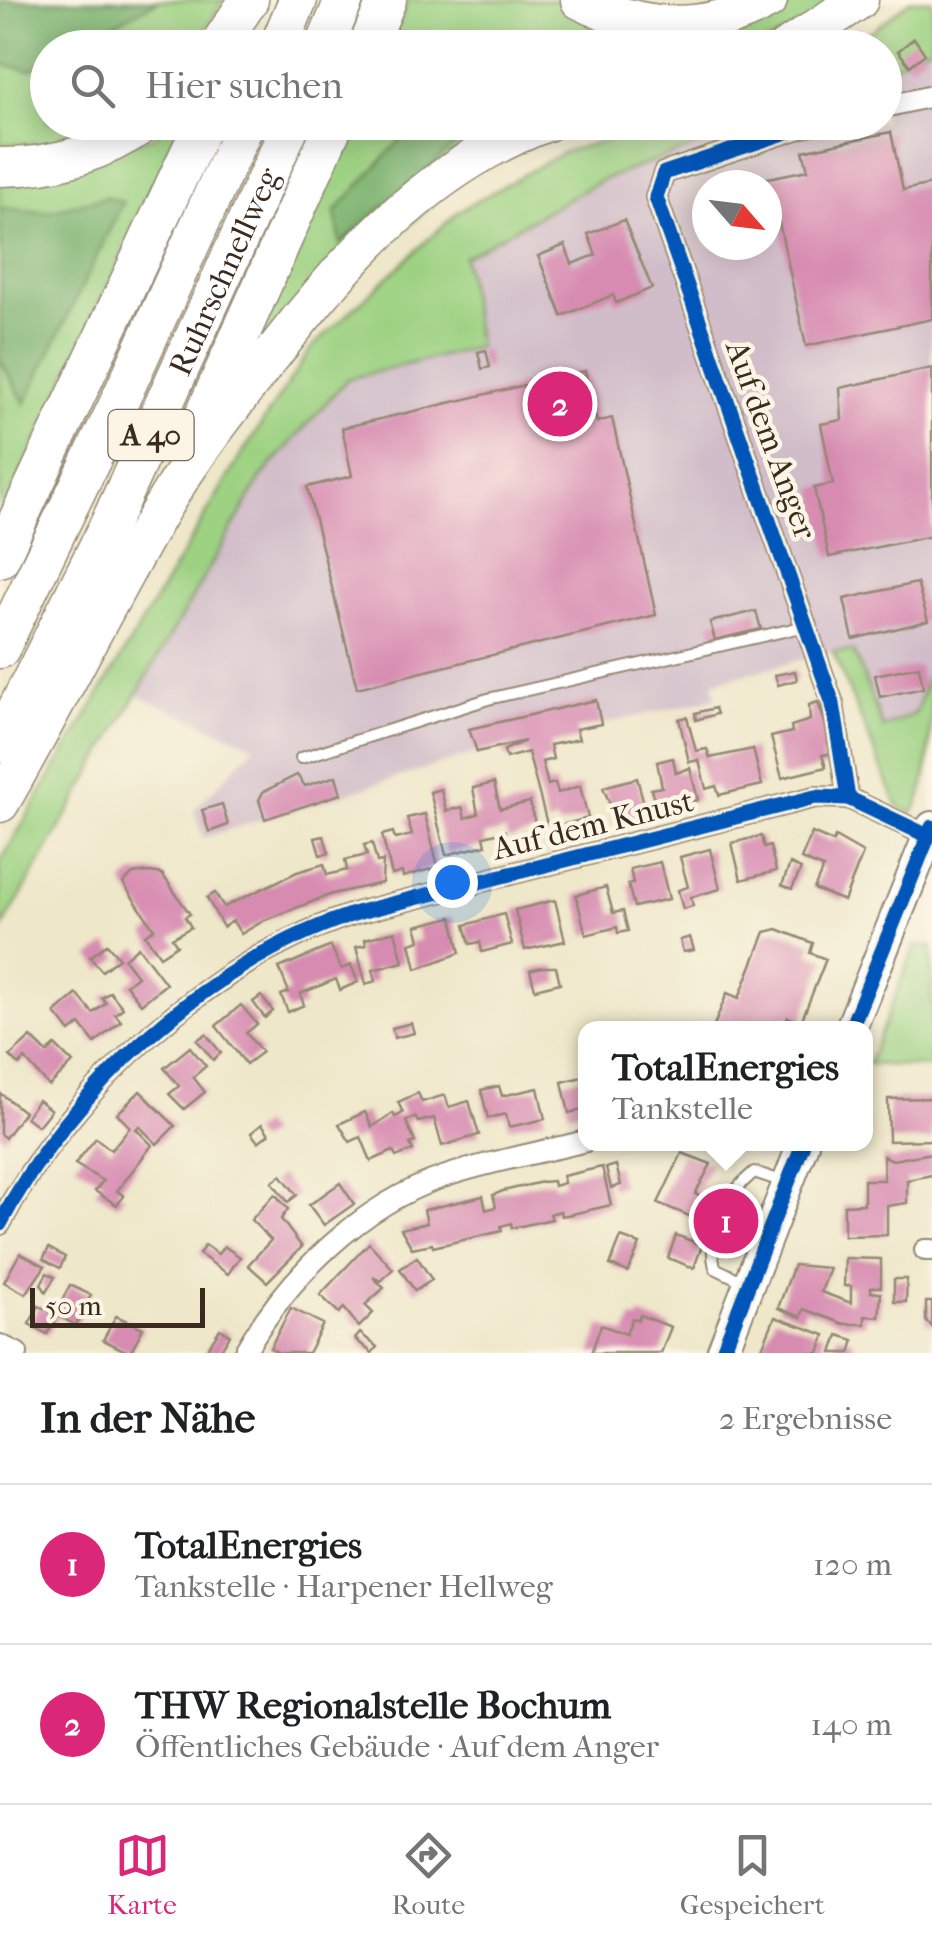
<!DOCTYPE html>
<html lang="de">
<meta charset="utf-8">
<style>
body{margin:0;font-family:"IM FELL French Canon",serif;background:#f6f6f6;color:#202124}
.compass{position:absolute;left:692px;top:170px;width:90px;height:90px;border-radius:50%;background:#fff;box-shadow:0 5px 25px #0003;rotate:118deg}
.scale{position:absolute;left:30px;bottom:25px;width:175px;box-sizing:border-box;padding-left:10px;border:5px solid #3b2a1e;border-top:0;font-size:28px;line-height:35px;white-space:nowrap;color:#3b2a1e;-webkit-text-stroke:8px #fcf5e5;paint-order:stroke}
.you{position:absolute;left:452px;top:882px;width:35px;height:35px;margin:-25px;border:8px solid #fff;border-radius:50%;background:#1a73e8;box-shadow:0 0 0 15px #1a73e833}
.badge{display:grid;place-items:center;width:65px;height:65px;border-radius:50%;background:#db2777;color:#fff;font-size:32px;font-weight:700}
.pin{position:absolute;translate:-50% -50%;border:5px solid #fff;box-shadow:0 2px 10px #0006}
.popup{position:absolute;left:578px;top:1021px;width:295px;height:130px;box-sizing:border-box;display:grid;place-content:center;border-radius:20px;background:#fff;filter:drop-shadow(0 2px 8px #0005);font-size:32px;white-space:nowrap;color:#757577}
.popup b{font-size:38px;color:#202124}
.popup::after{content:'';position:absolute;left:50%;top:100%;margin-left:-20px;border:20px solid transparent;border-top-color:#fff}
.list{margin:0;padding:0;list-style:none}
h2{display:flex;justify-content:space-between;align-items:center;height:130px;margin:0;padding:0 40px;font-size:42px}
h2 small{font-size:32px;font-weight:400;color:#757577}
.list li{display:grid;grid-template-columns:65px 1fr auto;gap:30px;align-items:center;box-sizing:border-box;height:160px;padding:0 40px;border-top:2px solid #e0e0e0}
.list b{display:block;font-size:38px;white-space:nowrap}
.list p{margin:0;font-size:32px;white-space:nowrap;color:#757577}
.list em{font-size:32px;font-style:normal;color:#757577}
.icon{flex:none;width:55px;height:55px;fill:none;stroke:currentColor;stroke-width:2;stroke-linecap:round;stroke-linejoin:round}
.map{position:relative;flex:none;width:932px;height:1353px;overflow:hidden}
.search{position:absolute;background:#fff;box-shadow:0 5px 25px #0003;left:30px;right:30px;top:30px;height:110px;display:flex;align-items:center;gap:25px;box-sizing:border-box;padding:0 35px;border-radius:55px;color:#757577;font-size:38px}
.sheet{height:450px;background:#fff}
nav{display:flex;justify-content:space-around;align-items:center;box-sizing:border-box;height:140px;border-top:2px solid #e0e0e0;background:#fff;font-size:28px;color:#757577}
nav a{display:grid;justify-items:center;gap:5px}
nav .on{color:#db2777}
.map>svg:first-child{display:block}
</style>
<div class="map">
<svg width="932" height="1353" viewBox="0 0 932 1353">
<rect width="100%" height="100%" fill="#fcf5e5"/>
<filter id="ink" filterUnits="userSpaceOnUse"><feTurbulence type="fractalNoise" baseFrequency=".01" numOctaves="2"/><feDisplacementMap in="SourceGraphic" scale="20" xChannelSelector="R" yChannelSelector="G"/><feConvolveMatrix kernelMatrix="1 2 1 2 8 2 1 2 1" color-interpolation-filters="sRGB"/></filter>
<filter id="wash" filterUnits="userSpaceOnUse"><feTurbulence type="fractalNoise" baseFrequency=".0048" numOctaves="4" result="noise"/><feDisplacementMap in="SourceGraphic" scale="40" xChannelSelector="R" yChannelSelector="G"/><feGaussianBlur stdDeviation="2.25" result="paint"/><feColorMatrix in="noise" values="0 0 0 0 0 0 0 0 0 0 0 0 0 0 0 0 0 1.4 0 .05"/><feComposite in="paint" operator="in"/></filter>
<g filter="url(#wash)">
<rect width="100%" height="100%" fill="#eee7c9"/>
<path fill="#d1bdc9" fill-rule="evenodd" d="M932 45V662L916 713 883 728 854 651 833 652 713 682 716 698 473 754 203 838 194 810 255 746 137 695 262 476 347 379 478 347 464 257 602 180 760 123 884 122 885 69ZM707 185H767V245H707Z"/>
<g fill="#9ed283" stroke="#6c7e50" stroke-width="2.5">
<path d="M159 0H224L193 47 71 48Z"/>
<path d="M408 0H555L610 26 740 27 794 0H839L807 24 758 47 387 48Z"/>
<path d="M911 0H932V45L885 69 884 48H850Z"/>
<path d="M47 60 48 122 108 123 72 141 0 145V64L30 70Z"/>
<path d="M170 123H183L0 520V359L25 403 106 197 45 212 0 208V182L155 136Z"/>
<path d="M354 123H416L335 212 341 243C390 201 456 123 523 123L246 370Z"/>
<path d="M664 123H760L602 180 464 257 478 347 347 379 262 476 0 932V862L240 457 311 348 459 211 564 152Z"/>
<path d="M854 651 883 728 916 713 932 662C932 698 932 796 911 814L897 805 833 652Z"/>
<path d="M915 946H932V1067L868 1064Z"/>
</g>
<g fill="#7eb471" stroke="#5c6f48" stroke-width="2.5">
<path d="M0 0H159L71 47 48 48 47 60 30 70 0 64Z"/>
<path d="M416 123H499L459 141 341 244 335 212Z"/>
<path d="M106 197 123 202 25 404 0 359V208L45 212Z"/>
</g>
<g id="blocks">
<g fill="#d78bb1">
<path d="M914 38 925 54 910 66 898 51Z"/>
<path d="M891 132 903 190 932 184V319L806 346 778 218 768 221 763 179 808 170 803 151Z"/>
<path d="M624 220 652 288 616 303 613 295 562 316 538 256 565 245 572 264 596 255 588 234Z"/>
<path d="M486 350 490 367 482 369 478 352Z"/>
<path d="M932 368V536L829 557 814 488 833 484 821 424 842 420 840 388Z"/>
<path d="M585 371 597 422 612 418 656 615 357 688 307 487 352 476 342 428Z"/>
<path d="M917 583 928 621 853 639 844 599Z"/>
<path d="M756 611 761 629 715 640 710 622Z"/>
<path d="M919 666 923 688 880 697 875 675Z"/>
<path d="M795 671 797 680 778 685 775 675Z"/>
<path d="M596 700 601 724 576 729 579 739 550 745 553 759 542 762 548 785 555 783 558 793 580 786 588 818 558 826 557 821 547 824 528 752 506 758 504 750 525 741 477 752 469 729Z"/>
<path d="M818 702 835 753 822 755 826 767 782 778 771 737 792 732 791 726 810 720 809 705Z"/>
<path d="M715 708 717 714 696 720 695 713Z"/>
<path d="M687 717 696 751 707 749 710 758 753 749 762 785 719 795 716 786 706 789 699 760 689 762 679 719Z"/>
<path d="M673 758 676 773 690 768 698 800 656 808 651 789 662 787 657 762Z"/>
<path d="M297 775 305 786 336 776 341 794 265 819 259 800 263 792Z"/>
<path d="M637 778 647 814 617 822 603 787Z"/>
<path d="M494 783 500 809 530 802 537 832 508 840 505 831 484 836 486 845 446 855 430 792 441 789 446 811 462 807 465 818 478 814 473 788Z"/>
<path d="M222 804 228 825 209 832 202 810Z"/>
<path d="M425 814 438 867 403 877 402 872 392 875 382 835 393 832 395 839 412 835 407 818Z"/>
<path d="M812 833 833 842 835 837 863 853 844 901 814 889 823 868 801 859Z"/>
<path d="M324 836 329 853 320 855 315 838Z"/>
<path d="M761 836 764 848 770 846 776 871 741 880 732 843Z"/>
<path d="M372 843 377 862 383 861 382 883 332 894 265 920 241 934 233 921 223 927 207 898 215 893 224 907 297 872 324 864 327 875 347 870 345 860 367 855 364 845Z"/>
<path d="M710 849 720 889 691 897 693 906 683 909 678 890 688 887 680 857Z"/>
<path d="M660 862 669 899 634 907 628 884 633 883 630 869Z"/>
<path d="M790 864 801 869 792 889 782 885Z"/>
<path d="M150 872 162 874 190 914 185 917 191 927 172 938 177 945 160 956 145 935 154 929 123 883 133 874Z"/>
<path d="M606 887 613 913 623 911 628 931 618 933 617 927 586 935 576 895Z"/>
<path d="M555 900 565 941 525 950 515 910Z"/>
<path d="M504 914 512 944 482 952 480 942 470 944 465 925Z"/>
<path d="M452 917 460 953 416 969 410 943 420 940 416 926Z"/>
<path d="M777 929 813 943 810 953 826 959 801 1022 788 1017 783 1028H713L727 993 739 998 765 932Z"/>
<path d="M395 931 403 962 373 970 376 981 366 984 356 947 366 945 365 939Z"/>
<path d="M690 937 694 950 683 952 680 940Z"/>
<path d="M107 944 119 958 102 971 90 957Z"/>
<path d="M331 946 341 969 351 965 358 982 340 990 336 979 300 994 304 1005 288 1012 281 995 289 992 279 968Z"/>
<path d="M138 947 166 984 141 1004 126 985 137 976 124 959Z"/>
<path d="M542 967H556L560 983 535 989 530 970Z"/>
<path d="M110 992 123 1008 115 1014 121 1021 95 1043 80 1024 70 1032 55 1013 77 994 93 1013 106 1003 102 998Z"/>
<path d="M261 996 273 1011 265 1018 253 1002Z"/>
<path d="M241 1005 257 1024 246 1033 262 1052 246 1064 216 1026Z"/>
<path d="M411 1023 414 1033 394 1038 392 1028Z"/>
<path d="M206 1034 221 1053 213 1060 197 1040Z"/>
<path d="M31 1037 47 1053 55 1045 73 1063 49 1086 25 1059 19 1065 10 1056Z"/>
<path d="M190 1047 206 1066 193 1077 205 1092 184 1109 169 1094 179 1086 164 1068Z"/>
<path d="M586 1076V1109L569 1113 562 1082Z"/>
<path d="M499 1086 502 1096 538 1088 545 1119 509 1127 506 1114 488 1118 481 1090Z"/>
<path d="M140 1091 175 1126 157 1144 139 1126 136 1129 152 1145 117 1191 124 1196 117 1205 95 1191 103 1181 75 1164 96 1138 111 1150 130 1127 117 1114Z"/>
<path d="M0 1093 24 1112 5 1138 0 1134Z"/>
<path d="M418 1093 422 1102 445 1095 449 1107 469 1101 479 1135 442 1146 434 1118 418 1122 415 1117 406 1121 415 1142 410 1144 413 1150 396 1157 393 1151 371 1161 361 1137 350 1142 339 1124 365 1112 372 1127 393 1113 395 1117 403 1113 398 1102Z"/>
<path d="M932 1098V1140L889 1141 888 1099Z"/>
<path d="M38 1100 51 1110 38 1126 26 1117Z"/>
<path d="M262 1124 269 1134 258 1142 251 1133Z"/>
<path d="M682 1153 711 1164 695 1194 708 1200 711 1193 742 1205 725 1246 693 1234 699 1220 658 1203Z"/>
<path d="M932 1153V1175L907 1180V1203L887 1206V1235L844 1236V1205L864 1204V1180H884L883 1156 893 1160Z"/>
<path d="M616 1165 621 1185 611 1188 606 1168Z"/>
<path d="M602 1167 611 1205 572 1214 561 1216 560 1211 550 1214 552 1219 512 1228 511 1223 501 1226 502 1231 433 1247 432 1244 412 1248 401 1229 427 1223 424 1210 483 1196 486 1210 496 1207 493 1195 503 1191 542 1182 553 1181 554 1186 564 1183 563 1176Z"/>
<path d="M281 1175 297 1195 288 1202 272 1182Z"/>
<path d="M340 1183 354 1204 324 1225 309 1205Z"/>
<path d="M275 1194 288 1209 281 1219 302 1247 267 1282 248 1265 271 1240 251 1220Z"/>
<path d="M676 1235 702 1245 694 1268 668 1258Z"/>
<path d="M621 1237 640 1244 628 1272 610 1265Z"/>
<path d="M369 1243 393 1269 381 1281 373 1277 384 1288 365 1305 373 1313 359 1327 344 1308 339 1313 320 1295Z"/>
<path d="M205 1245 218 1254 224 1246 240 1257 228 1274 199 1254Z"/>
<path d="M49 1248 65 1257 60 1268 43 1259Z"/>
<path d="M20 1253 45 1266 26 1294 4 1282Z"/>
<path d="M417 1257 432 1280 415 1291 400 1269Z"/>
<path d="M845 1258 881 1259V1287H871V1292L881 1293 879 1317 865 1316V1324H844L804 1309 801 1317 778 1308 794 1265 830 1268 821 1292 851 1303V1286H844Z"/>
<path d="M47 1273 55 1277 46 1292 41 1284Z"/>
<path d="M894 1279H907L906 1302H894Z"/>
<path d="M70 1285 91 1295 76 1325 58 1316 47 1334 29 1324 39 1306 55 1314Z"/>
<path d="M926 1302H932V1327L926 1321Z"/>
<path d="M291 1308 323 1324 308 1353H280L270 1348Z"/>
<path d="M640 1315 671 1327 661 1353H591L601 1325 626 1334 632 1318 638 1320Z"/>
<path d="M116 1316 143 1328 130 1353 103 1340Z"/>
<path d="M775 1317 825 1335 819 1353H760Z"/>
<path d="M220 1329 230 1335 219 1353H209L206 1351Z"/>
<path d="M360 1333 377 1347 372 1353 355 1339Z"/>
<path d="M838 1335 854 1340 850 1353H832Z"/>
</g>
</g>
</g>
<g filter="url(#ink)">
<use href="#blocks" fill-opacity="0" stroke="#948874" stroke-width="2.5"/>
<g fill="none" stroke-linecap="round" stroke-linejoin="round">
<defs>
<g id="lane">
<path d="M301 758 488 699 806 626"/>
<path d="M744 1282 715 1268C706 1231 726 1195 754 1172L787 1183"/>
</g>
<g id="street">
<path d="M884 107 932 96"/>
<path d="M817 122 664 173 656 197 833 704 848 798 928 836"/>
<path d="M0 1224C70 1089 214 956 360 912L815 797 848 798"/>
<path d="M925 1250H932"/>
<path d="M0 1345 17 1353"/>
<path d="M244 1353C287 1278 360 1205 443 1177 489 1161 539 1153 586 1141"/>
</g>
<g id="secondary">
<path d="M851 1028 932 827"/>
<path d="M722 1353 803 1144"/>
</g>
<g id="highway">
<path d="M580 0C642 31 706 35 768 0"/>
<path d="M217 48 249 0"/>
<path d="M278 48 298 0"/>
<path d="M324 48 344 0"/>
<path d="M367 48 387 0"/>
<path d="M787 48 859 0"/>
<path d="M0 167C54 167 102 154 146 122"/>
<path d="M204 416 335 122"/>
<path d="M0 558 204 122"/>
<path d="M0 649 116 409 246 122"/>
<path id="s1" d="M0 743 108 527 292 122"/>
<path d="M0 803C56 706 105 605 161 509 197 448 243 392 286 337 356 247 437 163 547 122"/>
</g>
</defs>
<use href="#lane" stroke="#948874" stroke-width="14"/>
<use href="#street" stroke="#948874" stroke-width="24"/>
<use href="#secondary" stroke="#948874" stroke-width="34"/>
<use href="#highway" stroke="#948874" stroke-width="41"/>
<use href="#lane" stroke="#fff" stroke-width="10"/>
<use href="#street" stroke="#fff" stroke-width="20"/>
<use href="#secondary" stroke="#fff" stroke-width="30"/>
<use href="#highway" stroke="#fff" stroke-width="38"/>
<defs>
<g id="cycleway">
<path d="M817 122 664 173 656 197 833 704 848 798 928 836"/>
<path d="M851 1028 932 827"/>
<path d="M0 1224C70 1089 214 956 360 912L815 797 848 798"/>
<path d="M722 1353 803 1144"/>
</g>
</defs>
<use href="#cycleway" stroke="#fcf5e5" stroke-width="21"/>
<use href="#cycleway" stroke="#0057b8" stroke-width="15"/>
</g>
</g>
<g text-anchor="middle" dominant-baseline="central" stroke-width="9" stroke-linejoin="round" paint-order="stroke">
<rect fill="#fcf5e5" stroke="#75675a" stroke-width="2.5" x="108.5" y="410" width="85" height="50" rx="8"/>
<g font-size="30" font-weight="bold" fill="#3b2a1e">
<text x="151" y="435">A 40</text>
</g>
<g font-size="32" fill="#3b2a1e" stroke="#fcf5e5">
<text stroke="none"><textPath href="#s1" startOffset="522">Ruhrschnellweg</textPath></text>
<text transform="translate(771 440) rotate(70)">Auf dem Anger</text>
<text transform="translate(593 825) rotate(-14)">Auf dem Knust</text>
</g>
</g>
</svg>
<svg class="compass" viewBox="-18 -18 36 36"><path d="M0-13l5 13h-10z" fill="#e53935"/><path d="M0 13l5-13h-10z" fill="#757577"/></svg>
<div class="scale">50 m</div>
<div class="you"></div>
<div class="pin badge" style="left:726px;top:1221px">1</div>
<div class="popup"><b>TotalEnergies</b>Tankstelle</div>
<div class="pin badge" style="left:560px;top:404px">2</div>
<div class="search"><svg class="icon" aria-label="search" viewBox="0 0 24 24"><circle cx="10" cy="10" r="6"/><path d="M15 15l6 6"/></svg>Hier suchen</div>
</div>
<section class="sheet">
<h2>In der Nähe<small>2 Ergebnisse</small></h2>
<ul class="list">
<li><span class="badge">1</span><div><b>TotalEnergies</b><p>Tankstelle · Harpener Hellweg</p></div><em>120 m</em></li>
<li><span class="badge">2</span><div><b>THW Regionalstelle Bochum</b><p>Öffentliches Gebäude · Auf dem Anger</p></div><em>140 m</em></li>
</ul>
</section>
<nav>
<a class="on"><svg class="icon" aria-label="map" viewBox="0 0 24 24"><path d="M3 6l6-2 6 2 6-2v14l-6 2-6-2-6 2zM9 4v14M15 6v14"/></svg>Karte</a>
<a><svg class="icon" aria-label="directions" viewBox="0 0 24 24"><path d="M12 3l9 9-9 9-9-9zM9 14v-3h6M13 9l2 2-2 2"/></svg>Route</a>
<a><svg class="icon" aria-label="saved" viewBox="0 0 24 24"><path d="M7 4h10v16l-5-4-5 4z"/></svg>Gespeichert</a>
</nav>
